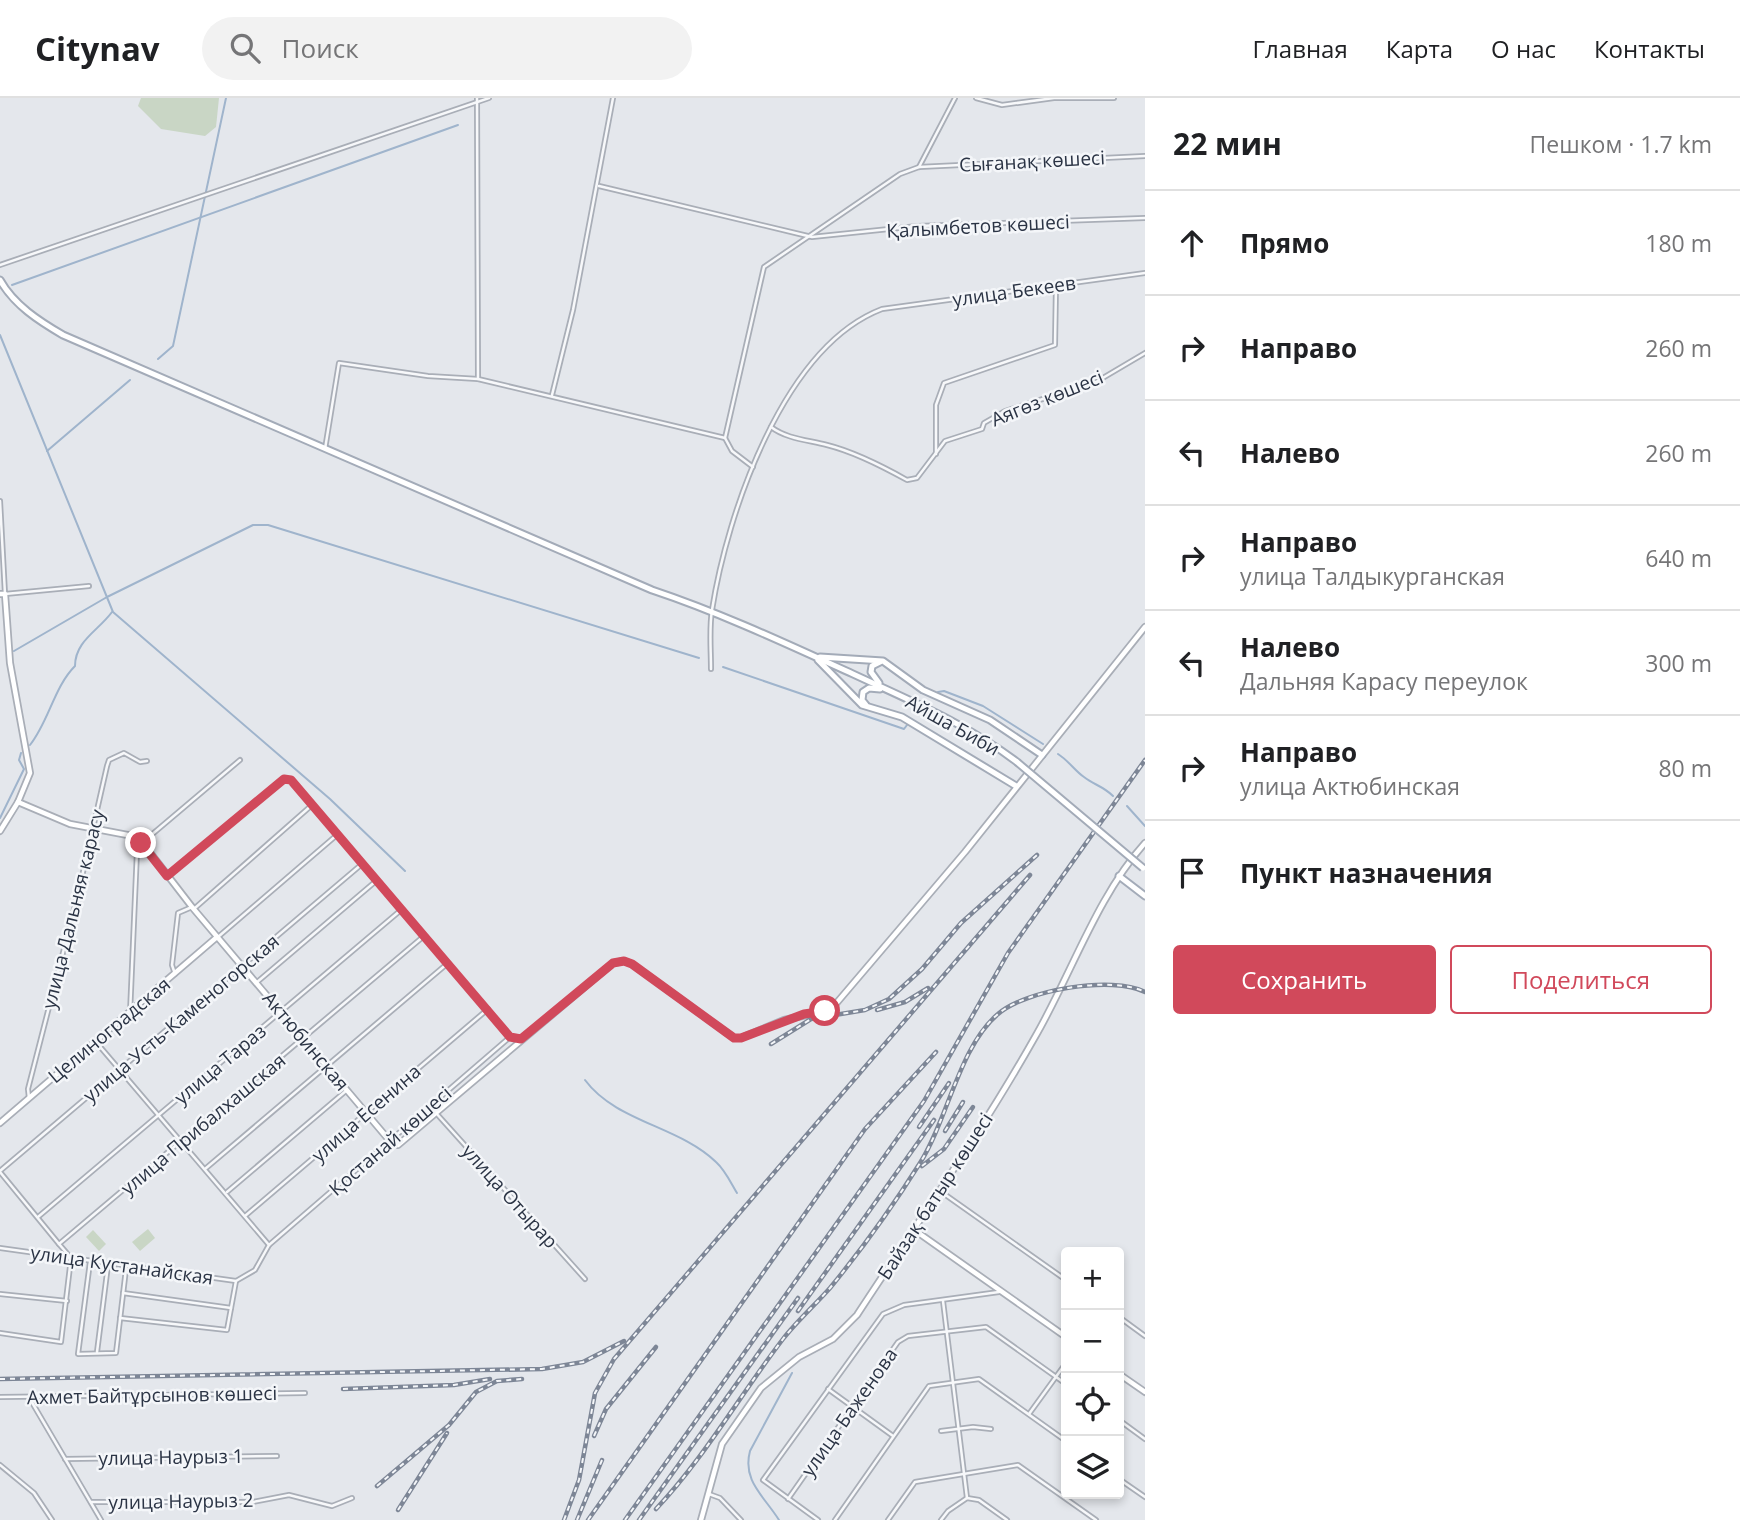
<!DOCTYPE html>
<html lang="ru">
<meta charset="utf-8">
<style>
body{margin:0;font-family:"Open Sans",sans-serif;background:#f2f2f2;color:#202124}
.controls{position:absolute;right:21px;bottom:21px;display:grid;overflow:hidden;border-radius:7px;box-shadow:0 4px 10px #0003}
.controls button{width:63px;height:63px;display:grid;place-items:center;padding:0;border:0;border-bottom:2px solid #e0e0e0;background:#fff;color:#202124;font:35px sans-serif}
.stop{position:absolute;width:21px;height:21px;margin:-16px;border:5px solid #d1495b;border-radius:50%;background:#fff}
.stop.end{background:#d1495b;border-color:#fff;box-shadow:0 2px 7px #0008}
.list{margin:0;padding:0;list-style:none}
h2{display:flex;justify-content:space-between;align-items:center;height:91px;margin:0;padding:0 28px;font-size:30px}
h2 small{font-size:23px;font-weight:400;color:#757577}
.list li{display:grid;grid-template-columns:46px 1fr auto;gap:21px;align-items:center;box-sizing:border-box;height:105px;padding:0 28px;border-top:2px solid #e0e0e0}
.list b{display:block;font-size:26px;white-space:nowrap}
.list p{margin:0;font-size:23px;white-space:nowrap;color:#757577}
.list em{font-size:23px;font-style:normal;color:#757577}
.actions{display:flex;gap:14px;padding:21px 28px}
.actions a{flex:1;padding:16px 0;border:2px solid #d1495b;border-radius:7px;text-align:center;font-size:24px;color:#d1495b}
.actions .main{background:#d1495b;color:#fff}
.icon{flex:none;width:38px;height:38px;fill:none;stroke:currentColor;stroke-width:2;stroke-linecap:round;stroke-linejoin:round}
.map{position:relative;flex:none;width:1145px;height:1422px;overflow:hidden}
header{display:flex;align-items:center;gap:42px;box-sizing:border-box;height:98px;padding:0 35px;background:#fff;border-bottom:2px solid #e0e0e0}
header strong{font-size:33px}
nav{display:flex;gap:38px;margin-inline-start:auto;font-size:24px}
.search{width:490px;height:63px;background:#f2f2f2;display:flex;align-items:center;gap:18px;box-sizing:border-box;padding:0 24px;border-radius:38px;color:#757577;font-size:26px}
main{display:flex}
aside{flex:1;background:#fff}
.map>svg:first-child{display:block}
</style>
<header>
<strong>Citynav</strong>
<div class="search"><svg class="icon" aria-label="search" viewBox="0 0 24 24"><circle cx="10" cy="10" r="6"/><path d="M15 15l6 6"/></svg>Поиск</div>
<nav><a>Главная</a><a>Карта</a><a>О нас</a><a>Контакты</a></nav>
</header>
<main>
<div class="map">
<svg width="1145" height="1422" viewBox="0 0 1145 1422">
<rect width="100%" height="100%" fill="#e4e7ec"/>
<g fill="#c9d6c5">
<path d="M141 0H219L216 29 205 38 161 31 138 8Z"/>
<path d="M148 1131 155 1140 140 1153 132 1144Z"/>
<path d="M93 1132 106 1146 99 1153 86 1139Z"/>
</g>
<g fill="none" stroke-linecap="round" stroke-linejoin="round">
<g stroke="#9fb4cc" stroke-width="2">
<path d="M12 187 458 27"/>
<path d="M0 237 113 514 330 701 405 773"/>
<path d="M158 261 173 248 226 0"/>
<path d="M47 353 130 282"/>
<path d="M14 553 107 499 253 427H268L699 560"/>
<path d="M723 569 904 631 907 627"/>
<path d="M938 594 944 593 983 608 1043 646"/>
<path d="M30 647C49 623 54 589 75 568 75 543 98 533 112 514"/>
<path d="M1058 656C1069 663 1075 673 1084 679 1094 687 1103 688 1113 698"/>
<path d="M1127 708 1145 728"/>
<path d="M0 720 24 671 19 662 21 655"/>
<path d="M585 982C616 1024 679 1028 716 1064 725 1072 731 1085 737 1095"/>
<path d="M779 1422C764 1398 742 1383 750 1353L792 1275"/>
</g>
<defs>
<g id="street">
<path d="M477 0 478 281"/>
<path d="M976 0 1002 7 1054 0H1114"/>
<path d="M919 69 955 0"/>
<path d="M599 88 812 139 918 128 1145 120"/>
<path d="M0 167 489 0"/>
<path d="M552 297 573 212 613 0"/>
<path d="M771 329C787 341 808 342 827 347 855 354 882 368 907 382L917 380 945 343 982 331 984 325 1005 313 1096 284 1145 255"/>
<path d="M725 340 732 353 753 369"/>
<path d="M325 351 339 265 428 278 478 281 725 340 764 169 900 76 919 69 1145 58"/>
<path d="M936 356V307L944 285 1055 247 1056 188"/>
<path d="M0 403 5 496 89 488"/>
<path d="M711 571C711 551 709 531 712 512 727 416 783 249 882 211L1145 175"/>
<path d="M143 744 240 662"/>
<path d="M167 778 284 680 291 682 510 939 521 941"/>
<path d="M195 810 312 707"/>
<path d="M218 839 338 736"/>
<path d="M175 876 172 867 178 815 192 809"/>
<path d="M256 885 376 783"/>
<path d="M130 915 137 753 141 745"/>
<path d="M96 944 269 1147"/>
<path d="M29 1000 28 991 78 796 107 668 109 662 124 655 140 664 147 663"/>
<path d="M436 1015 585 1181"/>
<path d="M205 1071 448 865"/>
<path d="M0 1073 362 766"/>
<path d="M0 1074 59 1146"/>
<path d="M940 1093 1066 1182"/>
<path d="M227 1094 347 992"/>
<path d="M245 1118 488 911"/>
<path d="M38 1119 401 812"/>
<path d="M0 1150 236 1183 255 1172 269 1147 510 939"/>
<path d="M90 1164 78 1256 116 1255 126 1171"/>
<path d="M123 1195 231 1210"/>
<path d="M0 1196 67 1203"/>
<path d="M943 1203 967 1400"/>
<path d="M1119 1219 1145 1238"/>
<path d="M120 1220 227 1232 236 1183"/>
<path d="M0 1235 61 1244 71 1160 59 1146 424 838"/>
<path d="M97 1254 108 1167"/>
<path d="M828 1291 893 1338"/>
<path d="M0 1299 305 1295"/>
<path d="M30 1301 101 1422"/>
<path d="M1029 1316 1066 1265"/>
<path d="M1119 1322 1145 1341"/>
<path d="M941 1333 973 1329 991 1331"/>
<path d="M65 1361 277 1358"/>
<path d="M0 1367 34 1395 52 1422"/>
<path d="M1119 1381 1145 1399"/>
<path d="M709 1396 720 1400 741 1422"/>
<path d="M788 1401 898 1244 908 1238 986 1229 1066 1286"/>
<path d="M91 1404H253L289 1397 332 1408 352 1400"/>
<path d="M818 1422 763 1382 883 1216 904 1207 999 1194"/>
<path d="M835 1422 929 1288 979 1281 1066 1343"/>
<path d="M888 1422 915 1384 1018 1367 1096 1422"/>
<path d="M941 1422 948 1413 967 1400 979 1402 1007 1422"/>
</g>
<g id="secondary">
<path d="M0 496H5L10 565 30 675 18 704 0 733"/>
<path d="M18 704 70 726 138 739 192 809 389 1042 398 1047 613 865 624 863 632 866 734 940H741L784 922 825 913 834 908 965 754 1145 529"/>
<path d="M0 1025 217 839"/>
<path d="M913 1131 1066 1239"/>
<path d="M1119 1276 1145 1294"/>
<path d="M701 1422 722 1346 761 1290 799 1259 833 1241 857 1217C917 1125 981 1035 1035 939 1071 877 1097 798 1145 745"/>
</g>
<g id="primary">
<path d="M0 182C14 207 39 223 63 237L652 492C721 515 787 546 853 576 911 603 967 626 1017 664"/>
<path d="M820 559 883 563 923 592 990 622 1042 657"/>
<path d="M818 562 862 607 902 619 1016 688"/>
<path d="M879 585 871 574 872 568 880 564"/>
<path d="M866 607 862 602 863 594 869 590 880 591"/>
<path d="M1119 778 1145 798"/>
</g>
</defs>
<use href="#street" stroke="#a9aeb7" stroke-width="6"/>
<use href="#secondary" stroke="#a9aeb7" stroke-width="8"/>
<use href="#primary" stroke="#a3abb8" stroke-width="9"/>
<use href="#street" stroke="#f7f8fa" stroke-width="2.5"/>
<use href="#secondary" stroke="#fff" stroke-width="4.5"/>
<use href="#primary" stroke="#fff" stroke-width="5"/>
<defs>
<g id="rail">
<path d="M877 912 905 904 928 890"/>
<path d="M771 946 811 921 865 912 889 901 922 871 961 825 1037 757"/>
<path d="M919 1029 949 985"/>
<path d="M945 1033 963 1004"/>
<path d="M922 1068 944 1051 973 1009"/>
<path d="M798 1213 934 1022"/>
<path d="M0 1281 542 1271 583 1264 624 1243"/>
<path d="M343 1291 454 1287 490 1281"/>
<path d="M594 1338 606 1311 656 1249"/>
<path d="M377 1388 449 1327 476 1294 497 1283 522 1281"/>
<path d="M656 1411C705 1359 740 1297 783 1241 797 1223 815 1207 830 1190 862 1151 893 1108 920 1065 948 1021 959 949 998 916 1025 892 1113 877 1145 894"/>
<path d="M398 1412 447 1335"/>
<path d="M564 1422 579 1382 595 1295 614 1261 1030 777"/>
<path d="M577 1422 602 1362"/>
<path d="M588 1422 865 1031 936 954"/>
<path d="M625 1422 924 1003 1008 855 1145 662"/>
<path d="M639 1422 798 1200"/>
</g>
</defs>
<use href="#rail" stroke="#7d8696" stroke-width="4.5"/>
<use href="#rail" stroke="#f4f6f9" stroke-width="2" stroke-dasharray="5" stroke-linecap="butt"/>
<defs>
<path id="primary-bridge" d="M1017 664 1143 770"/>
</defs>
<use href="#primary-bridge" stroke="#a3abb8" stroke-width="9" stroke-linecap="butt"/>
<use href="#primary-bridge" stroke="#fff" stroke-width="5"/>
</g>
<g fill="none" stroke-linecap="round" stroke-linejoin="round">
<path stroke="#d1495b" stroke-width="9" d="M141 745 167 778 284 681 291 682 510 939 521 941 613 865 624 863 632 866 734 940H741L804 916 825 913"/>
</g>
<g text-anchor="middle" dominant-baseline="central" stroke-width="5" stroke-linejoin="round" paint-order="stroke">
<g font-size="19" fill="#2b3445" stroke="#f4f6f9">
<text transform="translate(1032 63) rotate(-3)">Сығанақ көшесі</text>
<text transform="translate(978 128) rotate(-3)">Қалымбетов көшесі</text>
<text transform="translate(1014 193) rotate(-8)">улица Бекеев</text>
<text transform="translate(1047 300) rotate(-22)">Аягөз көшесі</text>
<text transform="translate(953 627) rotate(29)">Айша Биби</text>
<text transform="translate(73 811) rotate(-76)">улица Дальняя карасу</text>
<text transform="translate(181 920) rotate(-40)">улица Усть-Каменогорская</text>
<text transform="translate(109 932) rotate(-40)">Целиноградская</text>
<text transform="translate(306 943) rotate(50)">Актюбинская</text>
<text transform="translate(220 966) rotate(-40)">улица Тараз</text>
<text transform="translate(366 1015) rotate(-41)">улица Есенина</text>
<text transform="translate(203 1026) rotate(-40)">улица Прибалхашская</text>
<text transform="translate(390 1043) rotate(-41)">Қостанай көшесі</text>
<text transform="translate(510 1098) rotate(48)">улица Отырар</text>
<text transform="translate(935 1098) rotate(-57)">Байзақ батыр көшесі</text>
<text transform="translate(122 1167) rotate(8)">улица Кустанайская</text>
<text transform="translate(152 1297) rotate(-1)">Ахмет Байтұрсынов көшесі</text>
<text transform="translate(849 1314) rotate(-55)">улица Баженова</text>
<text transform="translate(171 1359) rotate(-1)">улица Наурыз 1</text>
<text transform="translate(181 1403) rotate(-1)">улица Наурыз 2</text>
</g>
</g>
</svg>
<div class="controls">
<button>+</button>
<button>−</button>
<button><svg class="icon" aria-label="locate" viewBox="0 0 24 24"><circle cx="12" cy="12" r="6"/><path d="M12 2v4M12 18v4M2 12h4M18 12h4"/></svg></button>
<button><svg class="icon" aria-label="layers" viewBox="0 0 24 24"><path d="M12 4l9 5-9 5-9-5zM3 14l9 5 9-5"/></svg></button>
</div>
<div class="stop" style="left:825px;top:913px"></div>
<div class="stop end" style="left:141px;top:745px"></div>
</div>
<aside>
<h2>22 мин<small>Пешком · 1.7 km</small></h2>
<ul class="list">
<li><svg class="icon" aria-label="ahead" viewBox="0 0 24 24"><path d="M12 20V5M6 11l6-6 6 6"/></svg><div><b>Прямо</b></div><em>180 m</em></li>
<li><svg class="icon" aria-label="right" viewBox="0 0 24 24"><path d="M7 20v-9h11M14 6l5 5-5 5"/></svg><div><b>Направо</b></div><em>260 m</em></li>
<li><svg class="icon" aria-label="left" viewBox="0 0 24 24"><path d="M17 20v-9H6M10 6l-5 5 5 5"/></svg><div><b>Налево</b></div><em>260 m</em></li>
<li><svg class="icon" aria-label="right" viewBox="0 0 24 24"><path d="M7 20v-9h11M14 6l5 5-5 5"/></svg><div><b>Направо</b><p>улица Талдыкурганская</p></div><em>640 m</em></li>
<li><svg class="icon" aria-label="left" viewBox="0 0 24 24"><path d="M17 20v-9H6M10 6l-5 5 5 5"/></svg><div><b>Налево</b><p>Дальняя Карасу переулок</p></div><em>300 m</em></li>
<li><svg class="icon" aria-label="right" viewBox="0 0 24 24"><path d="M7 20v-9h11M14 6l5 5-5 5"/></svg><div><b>Направо</b><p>улица Актюбинская</p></div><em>80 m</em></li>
<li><svg class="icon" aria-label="arrive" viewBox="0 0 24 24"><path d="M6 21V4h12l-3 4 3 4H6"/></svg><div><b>Пункт назначения</b></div></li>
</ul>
<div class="actions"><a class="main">Сохранить</a><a>Поделиться</a></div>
</aside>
</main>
